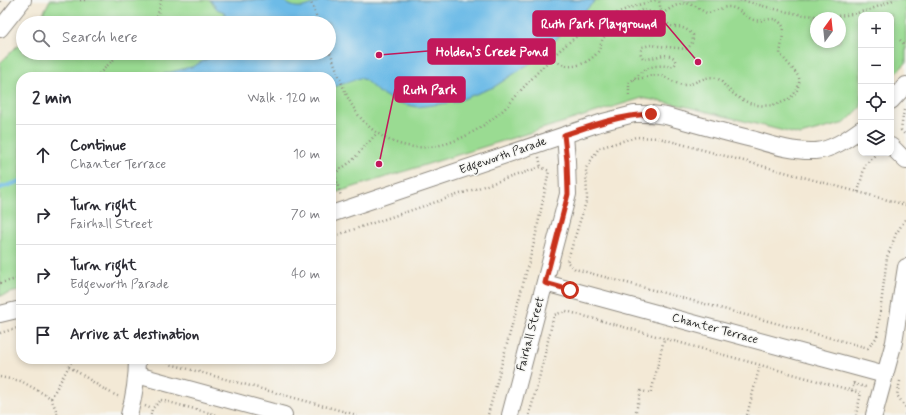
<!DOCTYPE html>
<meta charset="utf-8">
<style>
body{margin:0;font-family:Mynerve,sans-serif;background:#f7f7f7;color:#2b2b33}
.controls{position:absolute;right:12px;top:12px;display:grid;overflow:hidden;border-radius:8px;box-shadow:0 2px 6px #0003}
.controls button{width:36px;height:36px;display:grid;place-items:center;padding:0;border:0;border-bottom:1px solid #e1e1e2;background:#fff;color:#2b2b33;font:20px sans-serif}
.compass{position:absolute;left:810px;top:12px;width:36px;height:36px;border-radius:50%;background:#fff;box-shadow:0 2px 6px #0003;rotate:15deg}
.stop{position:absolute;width:12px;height:12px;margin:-9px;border:3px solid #c8321e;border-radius:50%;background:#fff}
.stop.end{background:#c8321e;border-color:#fff;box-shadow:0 1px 4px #0008}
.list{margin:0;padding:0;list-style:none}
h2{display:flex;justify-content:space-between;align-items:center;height:52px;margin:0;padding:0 16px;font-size:17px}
h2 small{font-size:13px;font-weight:400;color:#7c7c81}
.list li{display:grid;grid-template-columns:26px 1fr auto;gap:12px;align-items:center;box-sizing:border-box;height:60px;padding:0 16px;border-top:1px solid #e1e1e2}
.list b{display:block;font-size:15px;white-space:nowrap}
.list p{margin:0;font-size:13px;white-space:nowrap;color:#7c7c81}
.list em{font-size:13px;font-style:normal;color:#7c7c81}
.icon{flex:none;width:22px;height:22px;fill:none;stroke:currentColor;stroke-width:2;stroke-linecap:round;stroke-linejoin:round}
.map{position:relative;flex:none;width:906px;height:415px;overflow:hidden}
.search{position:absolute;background:#fff;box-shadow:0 2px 6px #0003;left:16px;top:16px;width:320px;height:44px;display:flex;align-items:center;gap:10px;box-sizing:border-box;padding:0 14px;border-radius:22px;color:#7c7c81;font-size:15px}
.panel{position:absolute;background:#fff;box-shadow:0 2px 6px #0003;left:16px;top:72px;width:320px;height:292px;border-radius:16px}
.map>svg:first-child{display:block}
</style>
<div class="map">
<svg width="906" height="415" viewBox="0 0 906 415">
<rect width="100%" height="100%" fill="#f6f6f2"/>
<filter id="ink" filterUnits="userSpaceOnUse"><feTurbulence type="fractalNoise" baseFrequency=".025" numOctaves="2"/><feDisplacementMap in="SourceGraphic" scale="8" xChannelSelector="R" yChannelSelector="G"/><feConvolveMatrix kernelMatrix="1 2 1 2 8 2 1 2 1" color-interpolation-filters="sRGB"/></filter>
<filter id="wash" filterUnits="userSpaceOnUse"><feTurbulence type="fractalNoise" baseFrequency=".012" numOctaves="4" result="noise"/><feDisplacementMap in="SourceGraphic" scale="16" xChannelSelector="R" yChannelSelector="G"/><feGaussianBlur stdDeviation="0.9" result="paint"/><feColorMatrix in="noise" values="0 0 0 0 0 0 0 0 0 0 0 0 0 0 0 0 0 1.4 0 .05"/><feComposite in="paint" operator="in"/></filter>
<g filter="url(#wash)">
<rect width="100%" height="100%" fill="#f3e9d6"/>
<path fill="#9adb92" stroke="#62835e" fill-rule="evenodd" d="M50 0H906V63L891 78V15H861V107L845 123 800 135 684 106 642 98 331 194V77H21V290L0 296V63L23 40V53H329V23H38ZM816 18H840V42H816Z"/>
<path fill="#6dbbe7" stroke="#4c7389" d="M210 0H283C295 12 308 7 321 0H596L535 60 494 87 455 102 417 107 395 102 377 91 365 80 360 78 331 88V77H154L186 68 192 67 205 60 215 56 218 53H329V23H227V19L224 12 217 9Z"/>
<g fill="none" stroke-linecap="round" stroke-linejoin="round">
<path stroke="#6dbbe7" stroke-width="4" d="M0 188 21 181"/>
</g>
</g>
<g filter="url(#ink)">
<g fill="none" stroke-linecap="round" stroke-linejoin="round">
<defs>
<g id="minor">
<path d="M0 29 23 0"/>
<path d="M891 101 906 85"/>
<path d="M891 146 906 161"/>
<path d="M331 214 603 122 634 114H651L666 116C695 124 723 132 752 139 772 145 793 152 815 151 832 150 847 139 861 129"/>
<path d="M545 283 885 375"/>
<path d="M0 314 21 309"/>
<path d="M137 375 284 415"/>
<path d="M129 415C134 397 137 378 137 359"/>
<path d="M510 415 568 194 567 161 565 135"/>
<path d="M874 415 894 342 906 267"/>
</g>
</defs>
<use href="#minor" stroke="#8f8a80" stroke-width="18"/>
<g stroke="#8f8a80" stroke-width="2.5" stroke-dasharray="1 3" stroke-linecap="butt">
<path d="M80 0H85"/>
<path d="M310 0 319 23"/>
<path d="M740 0C753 3 766 7 779 10 821 20 854 19 893 0"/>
<path d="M0 2 1 0"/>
<path d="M153 23 157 18 161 0"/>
<path d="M900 40 906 46"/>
<path d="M329 49C337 69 343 92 355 110 363 123 375 133 389 140 429 159 471 138 502 111 510 104 516 96 523 88 538 72 554 54 572 40 597 20 626 7 657 0"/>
<path d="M552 58C558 62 565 67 572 66 581 66 595 58 599 50 601 46 601 40 605 36 614 28 623 35 625 20L642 10 657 13 661 12"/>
<path d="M96 77 116 57 122 53"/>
<path d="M634 79C643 79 652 74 661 76 670 78 677 86 687 85 697 83 705 75 716 78 722 80 724 86 729 90 734 95 740 99 747 102 762 109 788 106 797 90 798 86 800 82 799 78 798 74 784 59 780 54L784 28C775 12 767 23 754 20 744 17 739 7 728 7 722 7 714 12 707 13 702 11 698 7 693 5 681 0 671 8 662 14"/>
<path d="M629 95V83C638 76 645 66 658 66 664 65 668 67 674 66L676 63 674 58C664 51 656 59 644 59 640 55 640 53 642 47L650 45 686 49C692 45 693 42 693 35 682 23 675 30 668 24 662 19 660 7 659 0"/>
<path d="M904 110 901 130 906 136"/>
<path d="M539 157 541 167"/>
<path d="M335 174 341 197"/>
<path d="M331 176 352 161 377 133"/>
<path d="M858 192 865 165 877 153"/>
<path d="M906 205 659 138 636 137 599 148 586 168 587 199 567 262 575 269 868 348 877 337 887 257 896 234 906 218"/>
<path d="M331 237 541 167 549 171 534 243 488 415"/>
<path d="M0 283 21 278"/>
<path d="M0 333 21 327"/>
<path d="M166 359 170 364 357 415"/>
<path d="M69 367C86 376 102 390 120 397"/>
<path d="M0 377 21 381 51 398 58 415"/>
<path d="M900 381 897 395 906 408"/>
<path d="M853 384 866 387"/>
<path d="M852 391 854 382"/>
<path d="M51 398 73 359"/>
<path d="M161 400 217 415"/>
<path d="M145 406 152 409"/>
<path d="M151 415 152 409 161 400"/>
<path d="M529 415 538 383 554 315 566 311 861 393 856 415"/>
<path d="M635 415 641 391 651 393 664 339"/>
<path d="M747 415 760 365"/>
<path d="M905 415 906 412"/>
</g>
<use href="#minor" stroke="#fff" stroke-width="16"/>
</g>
</g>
<g fill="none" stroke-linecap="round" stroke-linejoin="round" filter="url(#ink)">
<path stroke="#c8321e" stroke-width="5" d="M570 290 545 283 568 194 567 161 564 135C593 125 621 115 651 114"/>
</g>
<g text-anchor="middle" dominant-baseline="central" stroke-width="3" stroke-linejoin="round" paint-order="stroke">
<g font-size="12" fill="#2b2b2b" stroke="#f6f6f2">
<text transform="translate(503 156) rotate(-19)">Edgeworth Parade</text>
<text transform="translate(715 329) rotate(15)">Chanter Terrace</text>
<text transform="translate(531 334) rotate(-75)">Fairhall Street</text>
</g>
</g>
<path fill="none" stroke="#c2185b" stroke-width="1.5" d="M698 62L665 23M379 55L428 51M379 164L395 89"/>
<g fill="#c2185b" stroke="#f6f6f2" stroke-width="1.5">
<circle cx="698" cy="62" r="4"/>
<circle cx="379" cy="55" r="4"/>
<circle cx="379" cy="164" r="4"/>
</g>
<g fill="#c2185b" stroke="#c2185b" stroke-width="1.5">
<rect x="533" y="11" width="132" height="25" rx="4"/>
<rect x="428" y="39" width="127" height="25" rx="4"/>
<rect x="395" y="77" width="70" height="25" rx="4"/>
</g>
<g font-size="13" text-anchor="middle" font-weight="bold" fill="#fff">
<text x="599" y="28">Ruth Park Playground</text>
<text x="492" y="56">Holden's Creek Pond</text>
<text x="430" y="94">Ruth Park</text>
</g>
</svg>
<div class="controls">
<button>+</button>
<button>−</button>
<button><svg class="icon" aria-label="locate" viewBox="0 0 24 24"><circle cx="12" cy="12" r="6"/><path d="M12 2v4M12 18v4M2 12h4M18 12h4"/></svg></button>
<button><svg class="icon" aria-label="layers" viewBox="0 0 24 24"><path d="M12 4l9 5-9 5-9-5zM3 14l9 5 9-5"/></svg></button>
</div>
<svg class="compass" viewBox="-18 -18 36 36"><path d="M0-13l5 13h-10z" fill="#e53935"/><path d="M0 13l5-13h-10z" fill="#7c7c81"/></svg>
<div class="stop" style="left:570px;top:290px"></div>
<div class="stop end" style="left:651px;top:114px"></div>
<div class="search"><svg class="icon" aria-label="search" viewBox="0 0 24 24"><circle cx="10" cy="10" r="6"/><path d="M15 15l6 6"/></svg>Search here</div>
<section class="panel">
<h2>2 min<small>Walk · 120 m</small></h2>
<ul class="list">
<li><svg class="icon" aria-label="ahead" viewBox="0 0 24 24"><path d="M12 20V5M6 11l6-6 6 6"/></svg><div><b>Continue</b><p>Chanter Terrace</p></div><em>10 m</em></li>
<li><svg class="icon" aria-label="right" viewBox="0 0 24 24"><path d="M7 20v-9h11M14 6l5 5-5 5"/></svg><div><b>Turn right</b><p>Fairhall Street</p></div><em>70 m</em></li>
<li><svg class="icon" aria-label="right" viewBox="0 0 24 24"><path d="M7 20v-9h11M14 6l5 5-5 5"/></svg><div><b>Turn right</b><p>Edgeworth Parade</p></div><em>40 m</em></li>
<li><svg class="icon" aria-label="arrive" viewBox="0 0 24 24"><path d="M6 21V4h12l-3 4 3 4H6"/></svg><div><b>Arrive at destination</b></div></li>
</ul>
</section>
</div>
